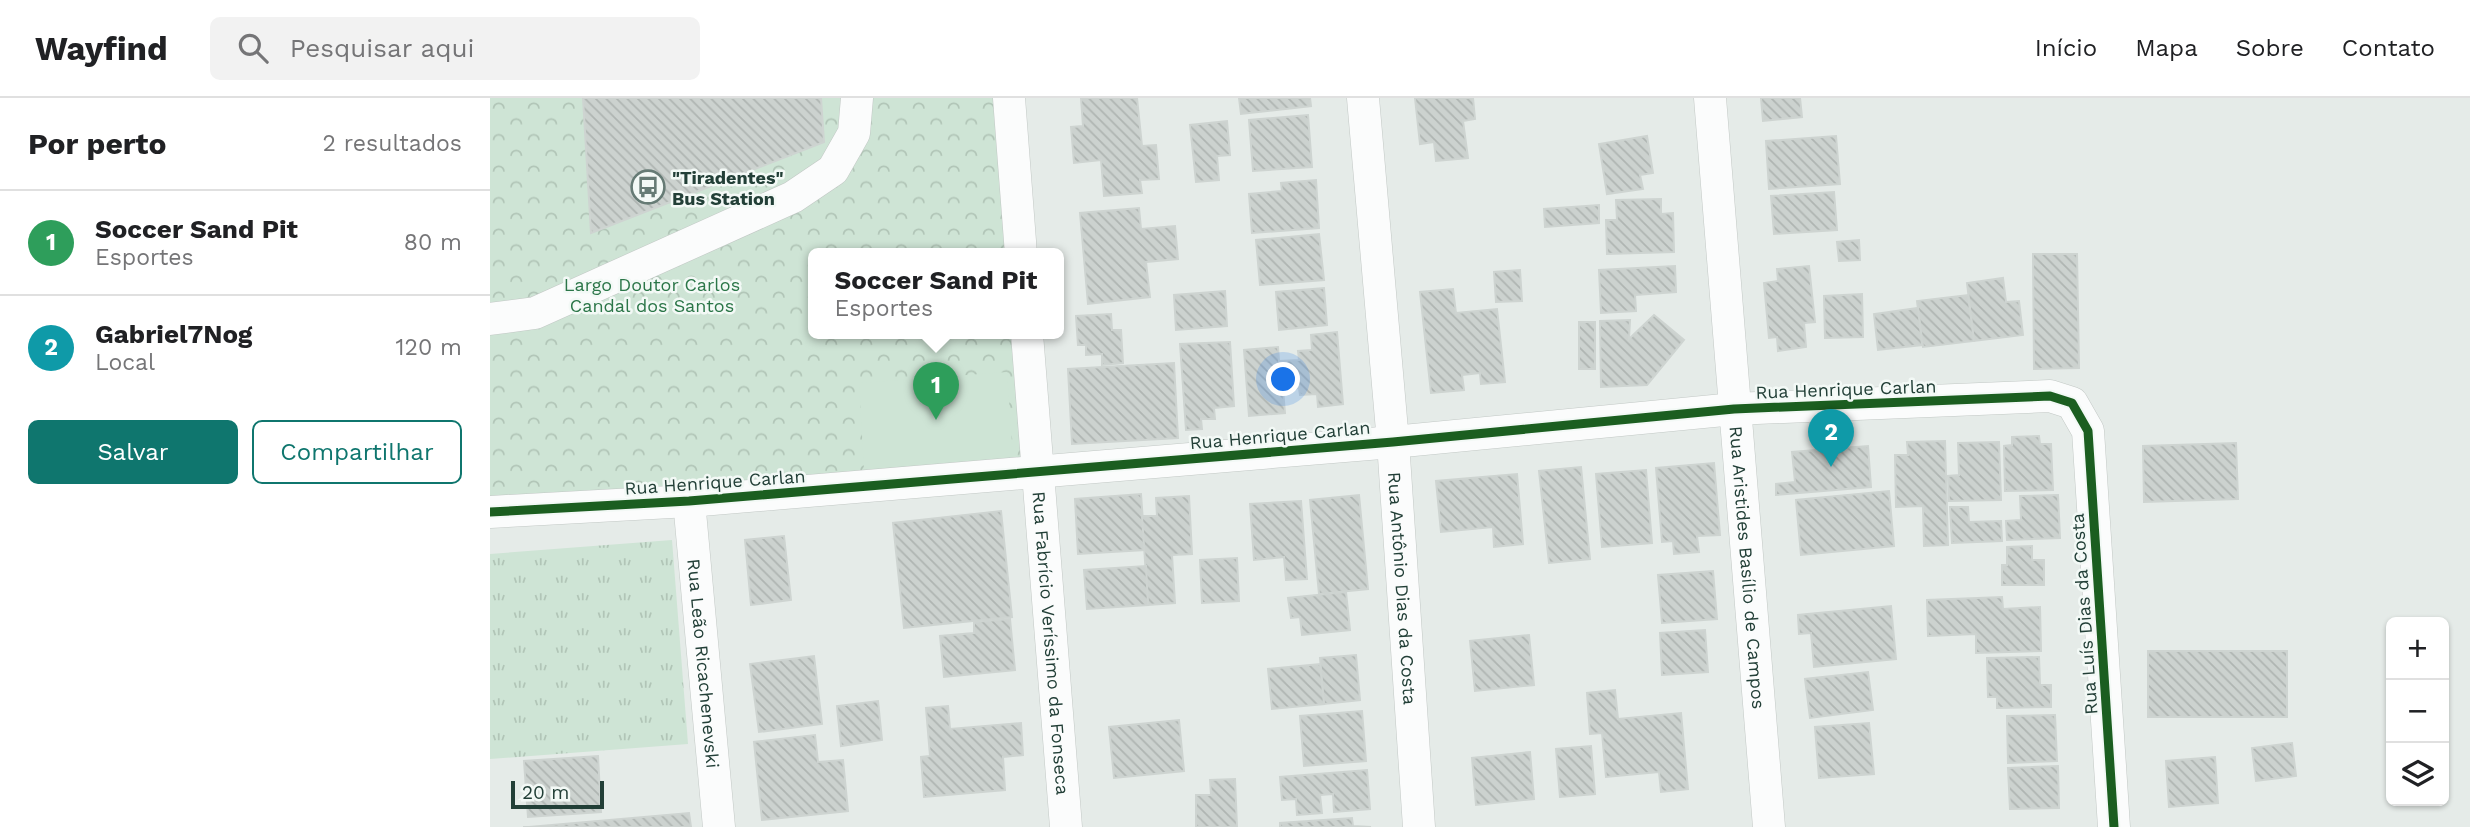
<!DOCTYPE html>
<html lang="pt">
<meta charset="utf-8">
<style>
body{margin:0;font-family:"Work Sans",sans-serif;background:#f2f2f2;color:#202124}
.controls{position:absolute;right:21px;bottom:21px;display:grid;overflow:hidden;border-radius:10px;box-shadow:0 2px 5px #0004}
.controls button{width:63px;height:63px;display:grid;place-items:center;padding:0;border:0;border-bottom:2px solid #e0e0e0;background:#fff;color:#202124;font:35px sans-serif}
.scale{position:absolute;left:21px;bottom:18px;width:93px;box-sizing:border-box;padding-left:7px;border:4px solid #223f37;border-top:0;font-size:19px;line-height:24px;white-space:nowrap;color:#223f37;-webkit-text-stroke:5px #f3f9f6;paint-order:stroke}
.you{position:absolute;left:794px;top:282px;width:24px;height:24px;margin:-18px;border:5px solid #fff;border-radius:50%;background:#1a73e8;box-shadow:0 0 0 10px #1a73e833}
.badge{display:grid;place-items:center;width:46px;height:46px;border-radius:50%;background:#0f766e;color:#fff;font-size:23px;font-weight:700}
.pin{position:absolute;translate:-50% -58px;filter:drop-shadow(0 2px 4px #0008)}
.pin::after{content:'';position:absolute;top:37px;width:24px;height:21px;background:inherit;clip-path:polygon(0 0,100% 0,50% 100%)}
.popup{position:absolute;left:318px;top:150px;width:256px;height:91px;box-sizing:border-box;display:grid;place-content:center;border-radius:10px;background:#fff;filter:drop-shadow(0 2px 5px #0005);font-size:23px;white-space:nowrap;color:#757577}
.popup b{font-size:26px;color:#202124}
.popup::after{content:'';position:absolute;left:50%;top:100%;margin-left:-14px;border:14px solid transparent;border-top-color:#fff}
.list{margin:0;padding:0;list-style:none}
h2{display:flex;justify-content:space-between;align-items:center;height:91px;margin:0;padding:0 28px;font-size:30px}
h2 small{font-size:23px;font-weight:400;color:#757577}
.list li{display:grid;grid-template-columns:46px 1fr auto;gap:21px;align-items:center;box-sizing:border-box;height:105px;padding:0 28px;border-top:2px solid #e0e0e0}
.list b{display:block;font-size:26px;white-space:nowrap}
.list p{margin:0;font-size:23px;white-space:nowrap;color:#757577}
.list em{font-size:23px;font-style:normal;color:#757577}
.actions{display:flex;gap:14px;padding:21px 28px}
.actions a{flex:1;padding:16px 0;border:2px solid #0f766e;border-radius:10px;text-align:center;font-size:24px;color:#0f766e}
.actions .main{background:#0f766e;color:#fff}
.icon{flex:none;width:38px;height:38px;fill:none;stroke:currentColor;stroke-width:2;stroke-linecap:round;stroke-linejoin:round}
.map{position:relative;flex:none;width:1980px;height:729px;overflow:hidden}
header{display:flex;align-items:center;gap:42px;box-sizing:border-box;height:98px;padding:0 35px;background:#fff;border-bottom:2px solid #e0e0e0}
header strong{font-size:33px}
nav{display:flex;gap:38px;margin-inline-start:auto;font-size:24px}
.search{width:490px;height:63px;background:#f2f2f2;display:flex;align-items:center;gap:18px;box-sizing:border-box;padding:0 24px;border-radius:10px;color:#757577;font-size:26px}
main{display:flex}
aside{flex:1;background:#fff}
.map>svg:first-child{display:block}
</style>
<header>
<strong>Wayfind</strong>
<div class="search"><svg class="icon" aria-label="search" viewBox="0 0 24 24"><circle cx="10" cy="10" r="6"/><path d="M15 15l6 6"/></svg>Pesquisar aqui</div>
<nav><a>Início</a><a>Mapa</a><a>Sobre</a><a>Contato</a></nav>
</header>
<main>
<aside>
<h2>Por perto<small>2 resultados</small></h2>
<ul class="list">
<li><span class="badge" style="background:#2e9e5b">1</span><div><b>Soccer Sand Pit</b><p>Esportes</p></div><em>80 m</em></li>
<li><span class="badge" style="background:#0f9aa8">2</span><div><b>Gabriel7Nog</b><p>Local</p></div><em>120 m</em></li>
</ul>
<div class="actions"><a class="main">Salvar</a><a>Compartilhar</a></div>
</aside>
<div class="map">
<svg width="1980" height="729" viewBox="0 0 1980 729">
<defs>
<pattern id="grass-tufts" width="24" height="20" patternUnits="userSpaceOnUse" patternTransform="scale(1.75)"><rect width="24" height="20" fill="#cee4d5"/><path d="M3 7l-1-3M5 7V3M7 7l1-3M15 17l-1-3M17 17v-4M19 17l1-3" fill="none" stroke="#b1c5b7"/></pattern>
<pattern id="forest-crowns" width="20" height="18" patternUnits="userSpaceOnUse" patternTransform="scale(1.75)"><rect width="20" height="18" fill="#cee4d5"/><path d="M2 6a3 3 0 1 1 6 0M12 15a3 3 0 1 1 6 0" fill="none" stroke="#b1c5b7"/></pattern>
<pattern id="building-back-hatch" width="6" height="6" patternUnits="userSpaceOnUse" patternTransform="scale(1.75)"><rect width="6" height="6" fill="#ccd2cf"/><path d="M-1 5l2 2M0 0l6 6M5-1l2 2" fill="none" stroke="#afb5b2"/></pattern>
</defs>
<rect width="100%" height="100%" fill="#e5ebe8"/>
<path fill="url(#grass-tufts)" d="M182 442 198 646 0 661V456Z"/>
<path fill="url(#forest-crowns)" d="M0 0H509L520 156H324V236H526L536 364 0 404Z"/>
<path fill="#cee4d5" d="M517 274 523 360 374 372 369 285Z"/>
<g fill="url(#building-back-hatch)" stroke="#ced4d1" stroke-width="2">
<path d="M93 0H331L334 44 101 135Z"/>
<path d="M591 0H647L652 48 666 47 669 81 650 82 652 95 614 98 611 62 584 65 581 29 593 28Z"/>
<path d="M749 0H820L821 8 751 16Z"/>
<path d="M925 0H983L985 21 973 23 978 60 946 63 944 44 930 46Z"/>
<path d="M1271 0H1310L1312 19 1273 23Z"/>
<path d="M818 17 822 69 763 73 759 22Z"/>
<path d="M737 23 740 57 727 58 729 82 706 84 700 27Z"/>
<path d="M1157 38 1163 75 1150 77 1153 91 1117 96 1109 46Z"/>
<path d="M1346 38 1350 86 1279 91 1276 43Z"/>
<path d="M826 82 829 130 762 135 759 96 792 93 791 85Z"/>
<path d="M1344 94 1347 132 1284 136 1281 98Z"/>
<path d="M1171 101V116L1183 115 1184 154 1117 156 1116 122H1127L1126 102Z"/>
<path d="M1109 107V125L1055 129 1054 111Z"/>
<path d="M649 110 651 131 685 128 688 161 656 164 660 199 598 206 590 115Z"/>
<path d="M829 136 834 182 770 187 766 142Z"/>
<path d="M1369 142 1370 162 1349 163 1347 144Z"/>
<path d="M1543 156H1587L1589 270 1544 271Z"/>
<path d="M1185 168 1186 194 1145 197 1146 213 1111 215 1109 172Z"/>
<path d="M1319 168 1325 224 1314 225 1316 249 1288 253 1287 239 1279 240 1274 185 1288 183 1287 171Z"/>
<path d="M1030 172 1032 203 1006 204 1004 174Z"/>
<path d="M1513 180 1516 204 1529 203 1533 237 1484 243 1477 185Z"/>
<path d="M834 190 837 227 789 232 786 194Z"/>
<path d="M963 191 966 215 1007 211 1015 284 991 286 990 275 972 277 974 292 941 295 930 194Z"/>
<path d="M735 193 737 228 686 232 684 197Z"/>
<path d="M1372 196 1373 239 1335 240 1334 198Z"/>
<path d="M1478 197 1484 243 1433 249 1427 203Z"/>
<path d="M1428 210 1432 247 1388 252 1384 216Z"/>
<path d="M621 216 622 232H631L633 265 612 267V256L596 257V247H588L586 218Z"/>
<path d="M1164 217 1194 242 1157 287 1111 289 1110 223 1140 222 1139 241Z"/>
<rect x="1089" y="224" width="16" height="47"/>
<path d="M847 234 853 306 828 309 827 296 810 297 809 290 793 292 795 315 759 318 754 252 788 249 789 263 809 262 808 253 822 252 821 237Z"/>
<path d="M740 244 744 308 724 310 725 321H711L712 331 696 332 690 246Z"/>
<path d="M684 265 688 340 582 346 578 271Z"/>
<path d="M1549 338 1550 346H1561L1563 392 1515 393 1514 348 1522 347V339Z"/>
<path d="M1455 343 1458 447 1434 448 1433 408 1406 409 1405 357H1418L1417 344Z"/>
<path d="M1509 344 1511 402 1459 403 1458 378 1469 377 1468 345Z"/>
<path d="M1746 345 1748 401 1654 404 1653 348Z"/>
<path d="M1378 348 1381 389 1286 397V386L1305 384 1302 354Z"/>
<path d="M1224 365 1230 437 1207 438 1209 454 1184 456 1183 443 1172 444 1166 370Z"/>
<path d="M1091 369 1100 461 1059 465 1049 373Z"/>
<path d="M1156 372 1162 445 1112 449 1106 376Z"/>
<path d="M1027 376 1033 446 1004 449 1003 429 951 434 946 383Z"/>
<path d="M1399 393 1404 448 1311 457 1306 402Z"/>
<path d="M651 396 655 452 588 456 585 401Z"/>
<path d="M869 397 878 491 829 496 820 402Z"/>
<path d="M1568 397 1570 440 1517 442 1516 423 1531 422 1530 398Z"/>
<path d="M699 398 702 456 682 457 685 505 658 507 652 418H667L666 400Z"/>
<path d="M811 403 817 481 796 482 794 459 764 462 760 406Z"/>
<path d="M1460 409H1478L1479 424 1511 423 1512 443 1462 445Z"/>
<path d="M511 413 522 519 414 530 403 425Z"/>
<path d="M294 438 301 502 261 507 255 442Z"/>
<path d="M1542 448V462H1554V487H1512V467H1517V449Z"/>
<path d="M747 460 749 503 712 505 710 462Z"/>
<path d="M656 468 658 507 597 511 594 472Z"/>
<path d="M1223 473 1227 521 1172 525 1168 477Z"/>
<path d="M856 494 860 532 812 537 810 519 801 520 798 500Z"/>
<path d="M1512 499 1513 511 1550 509 1551 553 1486 555V536L1438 538 1437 502Z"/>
<path d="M1401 508 1406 561 1324 569 1321 535 1309 536 1308 517Z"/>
<path d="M520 521 525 572 454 579 450 538 484 535V524Z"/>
<path d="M1215 532 1218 574 1172 577 1170 535Z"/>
<path d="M1039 537 1044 587 985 593 980 543Z"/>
<rect x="1658" y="553" width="139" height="66"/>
<path d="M866 557 870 602 834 606 830 560Z"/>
<path d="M324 558 332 626 269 634 260 566Z"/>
<path d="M1549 559 1550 587H1561V609L1507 610V599H1498L1497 560Z"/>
<path d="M830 566 834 606 782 611 778 571Z"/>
<path d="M1378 574 1383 612 1320 620 1315 581Z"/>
<path d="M1125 592 1128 621 1191 615 1198 691 1171 694 1169 674 1116 679 1112 635 1100 636 1097 595Z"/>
<path d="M388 603 392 642 351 648 347 608Z"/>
<path d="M458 608 460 631 531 625 533 657 513 659 515 692 434 699 431 659 440 658 436 610Z"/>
<path d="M872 613 876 663 814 668 810 618Z"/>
<path d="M1565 617 1567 663 1518 665 1517 618Z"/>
<path d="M689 622 694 673 624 680 619 629Z"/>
<path d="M1379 625 1384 676 1329 680 1325 629Z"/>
<path d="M325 637 328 664 353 662 358 713 272 722 264 644Z"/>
<path d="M1802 645 1806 678 1766 683 1762 650Z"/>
<path d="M1101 648 1105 696 1070 699 1066 651Z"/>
<path d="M1040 654 1044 701 986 707 982 660Z"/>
<path d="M108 658 111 714 38 719 34 663Z"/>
<path d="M1725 659 1728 705 1679 709 1676 663Z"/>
<path d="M1568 668 1569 710 1520 711 1518 670Z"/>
<path d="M877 672 880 711 844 714 843 696 830 697 832 715 807 717 806 701 792 702 790 679Z"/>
<path d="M745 681 747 729H706V697H721L720 682Z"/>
<path d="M199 715 201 729H33H39Z"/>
<path d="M862 720 863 728 881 729H790V725Z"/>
</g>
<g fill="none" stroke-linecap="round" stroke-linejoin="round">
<defs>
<g id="minor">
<path d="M519 0 531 156"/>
<path id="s1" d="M873 0 903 344 929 729"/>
<path id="s2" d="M1220 0 1279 729"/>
<path d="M0 221 45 215 303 99 343 72 364 35 367 0"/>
<path id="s3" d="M537 236 576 729"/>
<path id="s4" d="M199 403 229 729"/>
<path d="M0 414 199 403 903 344 1244 311 1560 298 1582 305 1598 333 1624 729"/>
</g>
</defs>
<use href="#minor" stroke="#c2c8c5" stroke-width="33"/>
<use href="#minor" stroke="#fbfcfc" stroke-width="32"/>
<defs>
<path id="cycleway" d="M0 414 199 403 903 344 1244 311 1560 298 1582 305 1598 333 1624 729"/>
</defs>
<use href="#cycleway" stroke="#f3f9f6" stroke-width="13"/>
<use href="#cycleway" stroke="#1b5e20" stroke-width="9"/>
</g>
<defs>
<symbol id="bus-ring" viewBox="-11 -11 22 22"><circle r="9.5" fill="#f3f9f6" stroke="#667b75" stroke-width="1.5"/><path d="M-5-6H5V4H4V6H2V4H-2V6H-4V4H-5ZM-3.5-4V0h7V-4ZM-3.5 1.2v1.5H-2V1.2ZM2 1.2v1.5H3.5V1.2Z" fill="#667b75"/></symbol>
</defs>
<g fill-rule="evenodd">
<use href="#bus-ring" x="139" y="70" width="38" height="38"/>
</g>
<g text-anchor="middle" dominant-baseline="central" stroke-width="5" stroke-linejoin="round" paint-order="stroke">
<g font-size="18" font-weight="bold" fill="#223f37" stroke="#f3f9f6" text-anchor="start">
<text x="182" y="79">"Tiradentes"<tspan x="182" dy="21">Bus Station</tspan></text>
</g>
<g font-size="18" fill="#2b7648" stroke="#f3f9f6">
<text x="162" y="186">Largo Doutor Carlos<tspan x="162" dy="21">Candal dos Santos</tspan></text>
</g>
<g font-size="18" fill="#223f37" stroke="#f3f9f6">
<text transform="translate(1356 291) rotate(-2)">Rua Henrique Carlan</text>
<text transform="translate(790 337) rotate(-5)">Rua Henrique Carlan</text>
<text transform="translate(225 384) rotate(-4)">Rua Henrique Carlan</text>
<text stroke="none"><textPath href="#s2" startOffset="471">Rua Aristides Basílio de Campos</textPath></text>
<text stroke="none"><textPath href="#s1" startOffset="492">Rua Antônio Dias da Costa</textPath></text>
<text transform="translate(1594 516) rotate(-94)">Rua Luís Dias da Costa</text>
<text stroke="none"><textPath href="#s3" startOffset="310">Rua Fabrício Veríssimo da Fonseca</textPath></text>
<text stroke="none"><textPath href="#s4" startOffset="163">Rua Leão Ricachenevski</textPath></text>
</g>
</g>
</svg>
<div class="controls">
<button>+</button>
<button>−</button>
<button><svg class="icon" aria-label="layers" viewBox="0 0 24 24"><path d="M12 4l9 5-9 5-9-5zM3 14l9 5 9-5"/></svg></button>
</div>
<div class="scale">20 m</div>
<div class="you"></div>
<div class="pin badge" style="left:446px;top:322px;background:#2e9e5b">1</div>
<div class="popup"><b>Soccer Sand Pit</b>Esportes</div>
<div class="pin badge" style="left:1341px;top:369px;background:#0f9aa8">2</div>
</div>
</main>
